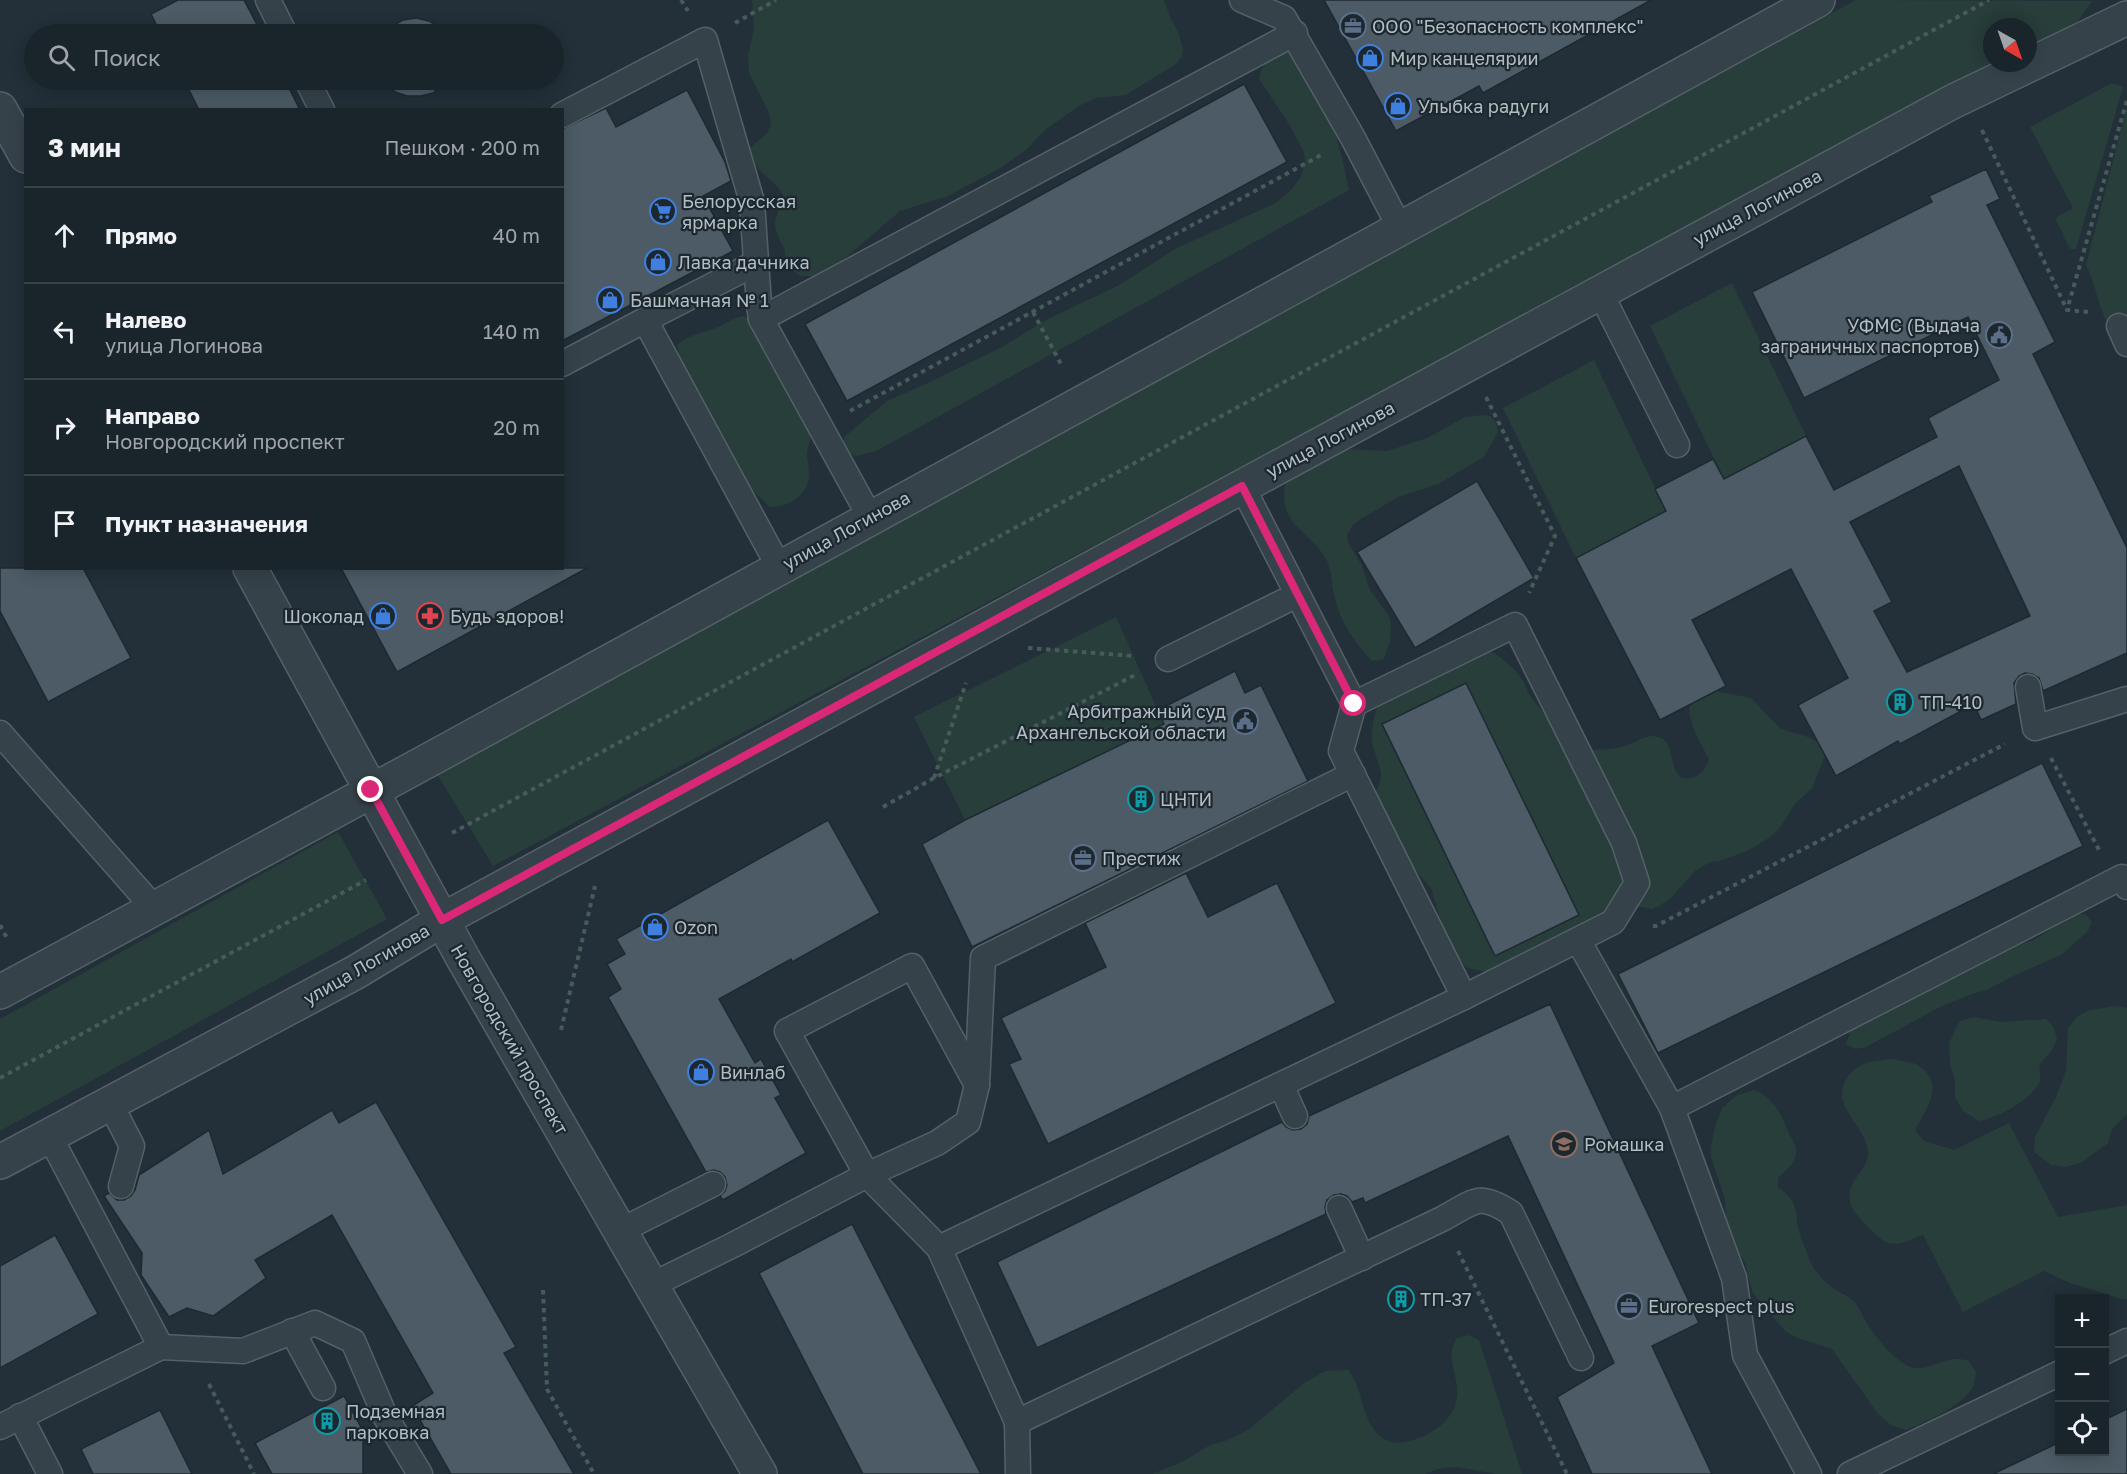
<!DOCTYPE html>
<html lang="ru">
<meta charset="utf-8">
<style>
body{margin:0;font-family:"Golos Text",sans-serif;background:#232c33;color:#f1f3f6}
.controls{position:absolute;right:18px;bottom:18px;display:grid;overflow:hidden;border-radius:0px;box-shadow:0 3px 15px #0003}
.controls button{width:54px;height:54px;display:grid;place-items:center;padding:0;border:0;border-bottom:2px solid #384147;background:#1a242b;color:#f1f3f6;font:30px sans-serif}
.compass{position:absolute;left:1983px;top:18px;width:54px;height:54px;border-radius:50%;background:#1a242b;box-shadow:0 3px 15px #0003;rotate:140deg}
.stop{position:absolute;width:18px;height:18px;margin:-14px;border:4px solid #db2777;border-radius:50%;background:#fff}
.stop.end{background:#db2777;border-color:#fff;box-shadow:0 2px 6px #0008}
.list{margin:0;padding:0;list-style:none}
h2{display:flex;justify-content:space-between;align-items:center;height:78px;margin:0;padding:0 24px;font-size:26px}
h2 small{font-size:20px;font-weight:400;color:#9fa4a9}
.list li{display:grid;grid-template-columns:39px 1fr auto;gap:18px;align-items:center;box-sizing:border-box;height:96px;padding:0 24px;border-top:2px solid #384147}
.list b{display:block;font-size:22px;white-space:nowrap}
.list p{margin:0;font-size:20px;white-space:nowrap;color:#9fa4a9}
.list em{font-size:20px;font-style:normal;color:#9fa4a9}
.icon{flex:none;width:33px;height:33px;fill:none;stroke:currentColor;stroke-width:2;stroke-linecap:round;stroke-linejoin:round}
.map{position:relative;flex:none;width:2127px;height:1474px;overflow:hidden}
.search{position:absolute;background:#1a242b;box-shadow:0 3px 15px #0003;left:24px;top:24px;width:540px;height:66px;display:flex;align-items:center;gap:15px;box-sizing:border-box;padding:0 21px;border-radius:33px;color:#9fa4a9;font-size:22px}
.panel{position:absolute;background:#1a242b;box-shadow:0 3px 15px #0003;left:24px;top:108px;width:540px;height:462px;border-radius:0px}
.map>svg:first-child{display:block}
</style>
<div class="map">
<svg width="2127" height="1474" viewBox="0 0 2127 1474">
<rect width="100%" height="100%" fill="#233039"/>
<g fill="#283e3b">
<path d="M752 0H1164L1170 17 1178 32 1183 48 1182 56 1176 64 1126 95 1096 98 1079 106 1046 129 1027 149 1002 167 948 196 900 211 850 254 820 276H800C795 272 789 268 786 262 784 258 786 252 784 248 773 227 771 221 785 200 778 178 750 173 750 148L767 133 771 125 769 113 749 73 748 56 754 29Z"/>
<path d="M1856 0 2092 1 2078 21 2028 47V27H1992V63H1999L493 866 437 774Z"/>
<path d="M1286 52 1293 55 1333 125 1342 157 1349 190 876 451 856 456 848 453 844 446V437L887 401 928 383 1004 346 1044 321 1119 285 1177 248 1276 203 1291 190 1301 177 1305 159 1303 150 1289 124 1259 79C1261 63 1272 58 1286 52Z"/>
<path d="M2112 83 2123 87 2076 249H2070L2055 218 2073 208 2030 127Z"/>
<path d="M2127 107V354C2119 341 2109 329 2104 316 2097 299 2094 281 2086 265Z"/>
<path d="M1732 283 1806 436 1724 479 1650 326Z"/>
<path d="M745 316 751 320 813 430C811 437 808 445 807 453 807 460 809 466 809 473 809 495 790 507 770 507L749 487 715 433 704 401 692 386 680 362 677 345C691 333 702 334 718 327 728 323 734 317 745 316Z"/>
<path d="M1594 360 1666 511 1576 558 1503 408Z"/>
<path d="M1483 415 1490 416 1496 423 1498 432 1484 457 1438 484 1398 497 1361 519 1353 525 1347 534 1348 542 1361 564 1370 590 1389 616 1391 625 1390 642 1383 660 1372 661C1355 643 1341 623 1335 599 1332 587 1332 574 1328 563 1314 531 1275 527 1286 481L1346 449 1387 451 1427 438 1465 417Z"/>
<path d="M1116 617 1164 724 965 820 914 717Z"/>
<path d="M1481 647C1495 652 1511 664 1520 677 1525 683 1527 691 1531 697 1543 713 1557 727 1573 739 1577 742 1583 748 1588 749 1596 751 1616 749 1624 746 1638 743 1648 730 1663 739 1677 748 1667 789 1696 776 1703 773 1707 766 1709 759 1701 743 1686 720 1690 703L1710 690 1751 698 1781 729 1808 737 1823 745 1827 751 1812 788 1795 804 1780 828 1769 838 1749 850 1720 861 1710 862 1695 871 1672 897 1659 906 1652 909 1629 905 1606 911 1588 925 1491 973 1468 968 1457 959 1446 940 1431 888 1410 864 1373 795C1391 773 1373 761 1372 739 1371 728 1375 712 1380 701Z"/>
<path d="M338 832 387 919 0 1131V1019Z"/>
<path d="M2077 913 2086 915 2092 922 2088 931 2061 955 2011 977 1987 990 1975 993 1942 1006 1866 1047 1855 1049 1846 1044 1853 1025 1933 986 1959 976 2015 946 2034 940 2069 917Z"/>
<path d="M2116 1006 2127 1008V1114L2112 1129 2108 1143 2082 1162 2066 1167 2051 1165 2034 1152 2035 1137 2055 1099 2066 1072 2068 1028 2077 1017 2089 1010Z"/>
<path d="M1973 1017 2002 1022 2046 1019 2053 1026 2057 1039 2052 1050 2040 1064C2038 1071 2042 1077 2039 1083 2030 1101 1998 1117 1979 1121L1963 1111 1955 1097V1080L1950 1064 1949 1043 1959 1022Z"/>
<path d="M1891 1059C1899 1061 1912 1061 1919 1066 1946 1083 1926 1110 1915 1130L1924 1141 1954 1150 2009 1123 2058 1217 2127 1205V1299H2122L2070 1283 2044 1271 1963 1312 1923 1235C1910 1239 1902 1246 1888 1243 1880 1241 1857 1216 1852 1208 1850 1204 1849 1195 1850 1190 1854 1177 1867 1168 1868 1154 1869 1127 1828 1107 1847 1078 1859 1061 1871 1062 1891 1059Z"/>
<path d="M1754 1090C1774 1097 1781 1115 1789 1133 1791 1139 1796 1144 1796 1151 1796 1163 1786 1171 1778 1178V1187C1802 1205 1793 1210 1800 1235 1803 1243 1807 1253 1810 1261 1815 1272 1827 1285 1838 1291 1842 1294 1846 1295 1850 1298 1858 1304 1860 1311 1865 1320 1873 1334 1897 1365 1914 1368 1927 1370 1942 1360 1954 1359 1958 1358 1963 1360 1968 1360L1976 1372C1975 1376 1975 1382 1973 1386 1964 1406 1925 1422 1906 1430L1891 1425 1878 1414 1832 1349 1798 1338 1785 1331 1753 1293 1748 1278 1746 1264 1731 1241 1726 1221 1725 1199 1711 1157V1146L1715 1127 1722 1108 1737 1095Z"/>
<path d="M1468 1335 1479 1340 1522 1474H1496L1456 1467 1438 1469 1424 1474H1152L1182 1462 1212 1444 1225 1441 1248 1430 1303 1384 1325 1371 1348 1370C1365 1390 1360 1424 1384 1439 1395 1446 1408 1442 1419 1438 1441 1429 1460 1412 1457 1387 1455 1368 1446 1355 1457 1338Z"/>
</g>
<g fill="#4c5b65" stroke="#1e2931" stroke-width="1.5" fill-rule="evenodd">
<path d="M178 0H244L262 34H161L151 14Z"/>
<path d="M1324 0H1651L1483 93 1479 86 1396 131Z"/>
<path d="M416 18 429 21 440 27 446 34H383L392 26 403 20Z"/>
<path d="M184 80H285L300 110H199Z"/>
<path d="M383 80H447L433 93 421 96H407L395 92Z"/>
<path d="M1244 84 1287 162 847 401 805 324Z"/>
<path d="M687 90 725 162 731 181 703 196 733 251 562 341V129L606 108 616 127Z"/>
<path d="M1986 169 2000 199 1987 205 2055 342 2033 354 2127 548V653L2043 691 2039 678 2032 674 2025 673 2019 676 2014 683 2016 704 1981 720 1974 704 1900 744 1898 741 1836 776 1798 705 1848 678 1791 569 1692 620 1726 686 1660 720 1576 558 1666 511 1655 489 1713 459 1724 479 1806 436 1834 490 1937 437 1928 418 1999 380 1968 317 1804 398 1752 292 1932 202 1929 196ZM1959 466 2030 616 1907 672 1874 611 1892 602 1850 522Z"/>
<path d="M1477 481 1534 578 1415 648 1357 552Z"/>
<path d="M0 568H83L131 658 48 702 0 611Z"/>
<path d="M341 568H587L397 672Z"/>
<path d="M1235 671 1245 693 1261 685 1308 781 972 947 922 844 965 820 1164 724 1158 710Z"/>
<path d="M1466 683 1579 915 1495 956 1382 724Z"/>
<path d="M2042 763 2083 846 1658 1053 1618 974Z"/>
<path d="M828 820 880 913 792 962 791 959 719 999 755 1063 761 1059 781 1095 775 1098 806 1153 723 1200 720 1196 725 1191 727 1185 725 1177 720 1172 714 1170 706 1172 608 997 621 989 607 964 625 954 616 939Z"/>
<path d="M1186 873 1208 917 1277 883 1336 1003 1048 1144 1009 1064 1021 1059 1001 1018 1106 967 1085 923Z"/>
<path d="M1550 1004 1699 1323 1652 1346 1712 1474H1592L1557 1397 1614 1363 1508 1136 1365 1203 1363 1198 1352 1202 1347 1196 1341 1194 1334 1195 1327 1200 1325 1207 1326 1214 1037 1348 997 1262 1282 1122 1286 1127 1293 1130 1301 1129 1307 1124 1309 1116Z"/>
<path d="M376 1102 516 1347 504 1353 574 1474H451L412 1406 433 1393 332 1215 255 1260 266 1278 213 1316 187 1308 169 1317 141 1275 142 1253 104 1196 109 1193 117 1200H124L131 1196 135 1190 139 1175 209 1130 223 1174 332 1110 339 1123Z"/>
<path d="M852 1224 910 1337 981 1474H863L759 1273Z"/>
<path d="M55 1235 98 1314 0 1368V1266Z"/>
<path d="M344 1396 363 1431V1474H272L255 1443Z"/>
<path d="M2127 1409V1474H1993L2060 1442V1452H2104V1420Z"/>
<path d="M160 1410 192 1474H93L81 1449Z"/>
</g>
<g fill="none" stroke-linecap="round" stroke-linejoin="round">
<defs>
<g id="service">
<path d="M268 0 285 34"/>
<path d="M1242 0 1284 18 1353 138 1400 228"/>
<path d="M307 80 322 110"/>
<path d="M562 115 705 40 752 202 759 305 761 319 870 517"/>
<path d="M1600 292 1677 445"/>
<path d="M761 319 1295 33"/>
<path d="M645 320 756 263"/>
<path d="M2119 326 2127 344"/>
<path d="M562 364 645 320 779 567"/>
<path d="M1242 486 1354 704 1341 751 1464 997"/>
<path d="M1168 659 1297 595"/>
<path d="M2028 687 2035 728 2127 699"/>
<path d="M0 733 154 908"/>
<path d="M1578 940 1672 1108 1734 1278 1745 1355 1809 1474"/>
<path d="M977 1085 912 966 787 1031 867 1175 939 1248 1464 997 1613 922 1637 883 1624 843 1515 625 1354 704"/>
<path d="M1281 1085 1295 1116"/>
<path d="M110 1103 132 1146 121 1186"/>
<path d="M1672 1108 2122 877 2127 887"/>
<path d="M49 1135 161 1347"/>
<path d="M1339 1208 1362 1258"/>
<path d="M620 1231 713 1184"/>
<path d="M939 1248 1017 1422 1442 1219C1474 1202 1478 1191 1511 1213L1581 1358"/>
<path d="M652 1285 733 1245 867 1175 937 1143 968 1122 977 1085 983 958 1353 774"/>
<path d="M292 1331 323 1388"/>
<path d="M2104 1352 2127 1341"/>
<path d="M20 1416 50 1474"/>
<path d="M1017 1422 1018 1474"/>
<path d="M0 1427 161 1347 243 1351 315 1323 353 1341 385 1416 420 1474"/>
<path d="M1850 1474 2060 1373"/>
</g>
<g id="minor">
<path d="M0 109 26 156"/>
<path d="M250 568 464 960 760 1474"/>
<path d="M0 992 418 766 1818 0"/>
<path d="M0 1162 356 972 442 920 1952 102 2127 18"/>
</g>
</defs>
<use href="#service" stroke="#556068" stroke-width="27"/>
<use href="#minor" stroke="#556068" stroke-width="36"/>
<g stroke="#475b5a" stroke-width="4" stroke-dasharray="4.5 4.5" stroke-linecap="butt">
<path d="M681 0 688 11"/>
<path d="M735 23 776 0"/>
<path d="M1982 130 2067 310"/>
<path d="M1033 312 1062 366"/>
<path d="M2088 312 2067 310 2127 100"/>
<path d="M1486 397 1555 536 1529 593"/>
<path d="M850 411 1323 154"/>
<path d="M1028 648 1134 656"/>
<path d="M2051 758 2099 850"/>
<path d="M934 778 966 683"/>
<path d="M883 807 934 778 1137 674"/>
<path d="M452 833 1989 0"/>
<path d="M0 925 8 940"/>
<path d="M1653 926H1656L2005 744"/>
<path d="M561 1030 595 886"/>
<path d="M0 1078 366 880"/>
<path d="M1458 1251 1567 1474"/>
<path d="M543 1290 547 1389 594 1474"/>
<path d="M209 1384 254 1474"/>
</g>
<use href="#service" stroke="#36424a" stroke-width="24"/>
<use href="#minor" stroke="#36424a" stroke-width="33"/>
</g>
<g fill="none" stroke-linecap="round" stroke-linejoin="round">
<path stroke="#db2777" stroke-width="8" d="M371 790 442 920 1242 486 1354 704"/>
</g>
<defs>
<symbol id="office-ring" viewBox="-11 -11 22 22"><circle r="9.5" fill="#1c272e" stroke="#5c6f8a" stroke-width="1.5"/><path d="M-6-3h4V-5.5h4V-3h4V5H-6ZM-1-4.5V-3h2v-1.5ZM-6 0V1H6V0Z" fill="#5c6f8a"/></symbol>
<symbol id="shop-ring" viewBox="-11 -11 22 22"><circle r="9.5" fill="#1c272e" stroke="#3f7fe0" stroke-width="1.5"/><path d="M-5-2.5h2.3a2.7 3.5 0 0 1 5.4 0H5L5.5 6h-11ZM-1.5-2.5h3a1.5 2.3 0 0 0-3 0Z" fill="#3f7fe0"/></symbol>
<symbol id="supermarket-ring" viewBox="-11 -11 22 22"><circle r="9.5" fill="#1c272e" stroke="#3f7fe0" stroke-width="1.5"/><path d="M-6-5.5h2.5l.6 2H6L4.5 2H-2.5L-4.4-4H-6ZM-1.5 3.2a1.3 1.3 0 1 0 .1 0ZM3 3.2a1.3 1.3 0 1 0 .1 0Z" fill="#3f7fe0"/></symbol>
<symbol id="civic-ring" viewBox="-11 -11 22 22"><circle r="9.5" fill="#1c272e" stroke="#5c6f8a" stroke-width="1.5"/><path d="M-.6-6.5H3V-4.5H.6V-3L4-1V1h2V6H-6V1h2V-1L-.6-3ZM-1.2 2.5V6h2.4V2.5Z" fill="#5c6f8a"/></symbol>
<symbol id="pharmacy-ring" viewBox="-11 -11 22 22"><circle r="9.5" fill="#1c272e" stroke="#e0444e" stroke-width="1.5"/><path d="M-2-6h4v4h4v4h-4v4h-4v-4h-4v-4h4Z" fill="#e0444e"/></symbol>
<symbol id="building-ring" viewBox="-11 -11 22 22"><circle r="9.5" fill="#1c272e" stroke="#0f9aa8" stroke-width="1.5"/><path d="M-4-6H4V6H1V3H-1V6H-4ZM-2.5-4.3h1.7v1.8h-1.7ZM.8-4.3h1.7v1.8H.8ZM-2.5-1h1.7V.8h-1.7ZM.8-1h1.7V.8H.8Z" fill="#0f9aa8"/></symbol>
<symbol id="school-ring" viewBox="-11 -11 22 22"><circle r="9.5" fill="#1c272e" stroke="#8d6e63" stroke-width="1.5"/><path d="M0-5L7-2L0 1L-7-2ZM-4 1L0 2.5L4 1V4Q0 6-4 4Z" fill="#8d6e63"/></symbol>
</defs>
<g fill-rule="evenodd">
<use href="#office-ring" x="1338" y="11" width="30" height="30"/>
<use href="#shop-ring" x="1355" y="43" width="30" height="30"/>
<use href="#shop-ring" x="1383" y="91" width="30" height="30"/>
<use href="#supermarket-ring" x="648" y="196" width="30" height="30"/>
<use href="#shop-ring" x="643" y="247" width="30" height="30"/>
<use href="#shop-ring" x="595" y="285" width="30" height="30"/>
<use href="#civic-ring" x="1984" y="320" width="30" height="30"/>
<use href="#shop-ring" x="368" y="601" width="30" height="30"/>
<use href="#pharmacy-ring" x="415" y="601" width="30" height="30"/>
<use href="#building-ring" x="1885" y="687" width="30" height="30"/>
<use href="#civic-ring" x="1230" y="706" width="30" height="30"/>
<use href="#building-ring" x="1126" y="784" width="30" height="30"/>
<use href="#office-ring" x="1068" y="843" width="30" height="30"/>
<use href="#shop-ring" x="640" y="912" width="30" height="30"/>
<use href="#shop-ring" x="686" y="1057" width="30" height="30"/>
<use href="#school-ring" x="1549" y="1129" width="30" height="30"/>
<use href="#building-ring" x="1386" y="1284" width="30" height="30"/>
<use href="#office-ring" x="1614" y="1291" width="30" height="30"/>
<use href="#building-ring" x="312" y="1406" width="30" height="30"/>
</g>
<g text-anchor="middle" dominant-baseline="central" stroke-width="4.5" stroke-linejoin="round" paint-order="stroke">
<g font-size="18" fill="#b2bdc6" stroke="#1c272e" text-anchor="start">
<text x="1372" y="26">ООО "Безопасность комплекс"</text>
<text x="1390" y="58">Мир канцелярии</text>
<text x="1418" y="106">Улыбка радуги</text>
<text x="682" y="201">Белорусская<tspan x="682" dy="21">ярмарка</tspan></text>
<text x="678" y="262">Лавка дачника</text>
<text x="630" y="300">Башмачная № 1</text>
<text x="1980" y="325" text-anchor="end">УФМС (Выдача<tspan x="1980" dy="21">заграничных паспортов)</tspan></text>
<text x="364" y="616" text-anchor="end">Шоколад</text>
<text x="450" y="616">Будь здоров!</text>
<text x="1920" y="702">ТП-410</text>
<text x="1226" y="711" text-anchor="end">Арбитражный суд<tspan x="1226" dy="21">Архангельской области</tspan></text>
<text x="1160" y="799">ЦНТИ</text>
<text x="1102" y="858">Престиж</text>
<text x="674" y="927">Ozon</text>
<text x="720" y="1072">Винлаб</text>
<text x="1584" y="1144">Ромашка</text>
<text x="1420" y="1299">ТП-37</text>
<text x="1648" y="1306">Eurorespect plus</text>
<text x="346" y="1411">Подземная<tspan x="346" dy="21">парковка</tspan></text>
</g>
<g font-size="18" fill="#b2bdc6" stroke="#1c272e">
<text transform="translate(1757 207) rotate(-28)">улица Логинова</text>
<text transform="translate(1330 439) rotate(-28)">улица Логинова</text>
<text transform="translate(846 530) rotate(-29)">улица Логинова</text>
<text transform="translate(366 964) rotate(-30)">улица Логинова</text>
<text transform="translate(510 1039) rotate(60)">Новгородский проспект</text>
</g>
</g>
</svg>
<div class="controls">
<button>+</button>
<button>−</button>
<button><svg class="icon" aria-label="locate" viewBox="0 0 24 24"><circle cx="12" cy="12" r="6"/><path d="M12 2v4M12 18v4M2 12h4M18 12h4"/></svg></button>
</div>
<svg class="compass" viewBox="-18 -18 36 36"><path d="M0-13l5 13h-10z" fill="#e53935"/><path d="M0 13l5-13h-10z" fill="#9fa4a9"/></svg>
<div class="stop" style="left:1354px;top:704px"></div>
<div class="stop end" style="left:371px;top:790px"></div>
<div class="search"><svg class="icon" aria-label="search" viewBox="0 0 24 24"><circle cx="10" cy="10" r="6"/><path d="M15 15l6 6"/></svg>Поиск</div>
<section class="panel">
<h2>3 мин<small>Пешком · 200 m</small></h2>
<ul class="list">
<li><svg class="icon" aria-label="ahead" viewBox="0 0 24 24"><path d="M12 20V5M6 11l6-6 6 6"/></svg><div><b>Прямо</b></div><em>40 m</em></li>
<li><svg class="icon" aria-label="left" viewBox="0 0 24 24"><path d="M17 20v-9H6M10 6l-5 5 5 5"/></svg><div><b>Налево</b><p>улица Логинова</p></div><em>140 m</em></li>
<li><svg class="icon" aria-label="right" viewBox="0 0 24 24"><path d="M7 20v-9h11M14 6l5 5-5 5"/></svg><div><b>Направо</b><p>Новгородский проспект</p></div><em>20 m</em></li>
<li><svg class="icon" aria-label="arrive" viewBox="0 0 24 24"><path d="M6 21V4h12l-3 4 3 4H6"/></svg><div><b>Пункт назначения</b></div></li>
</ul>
</section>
</div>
